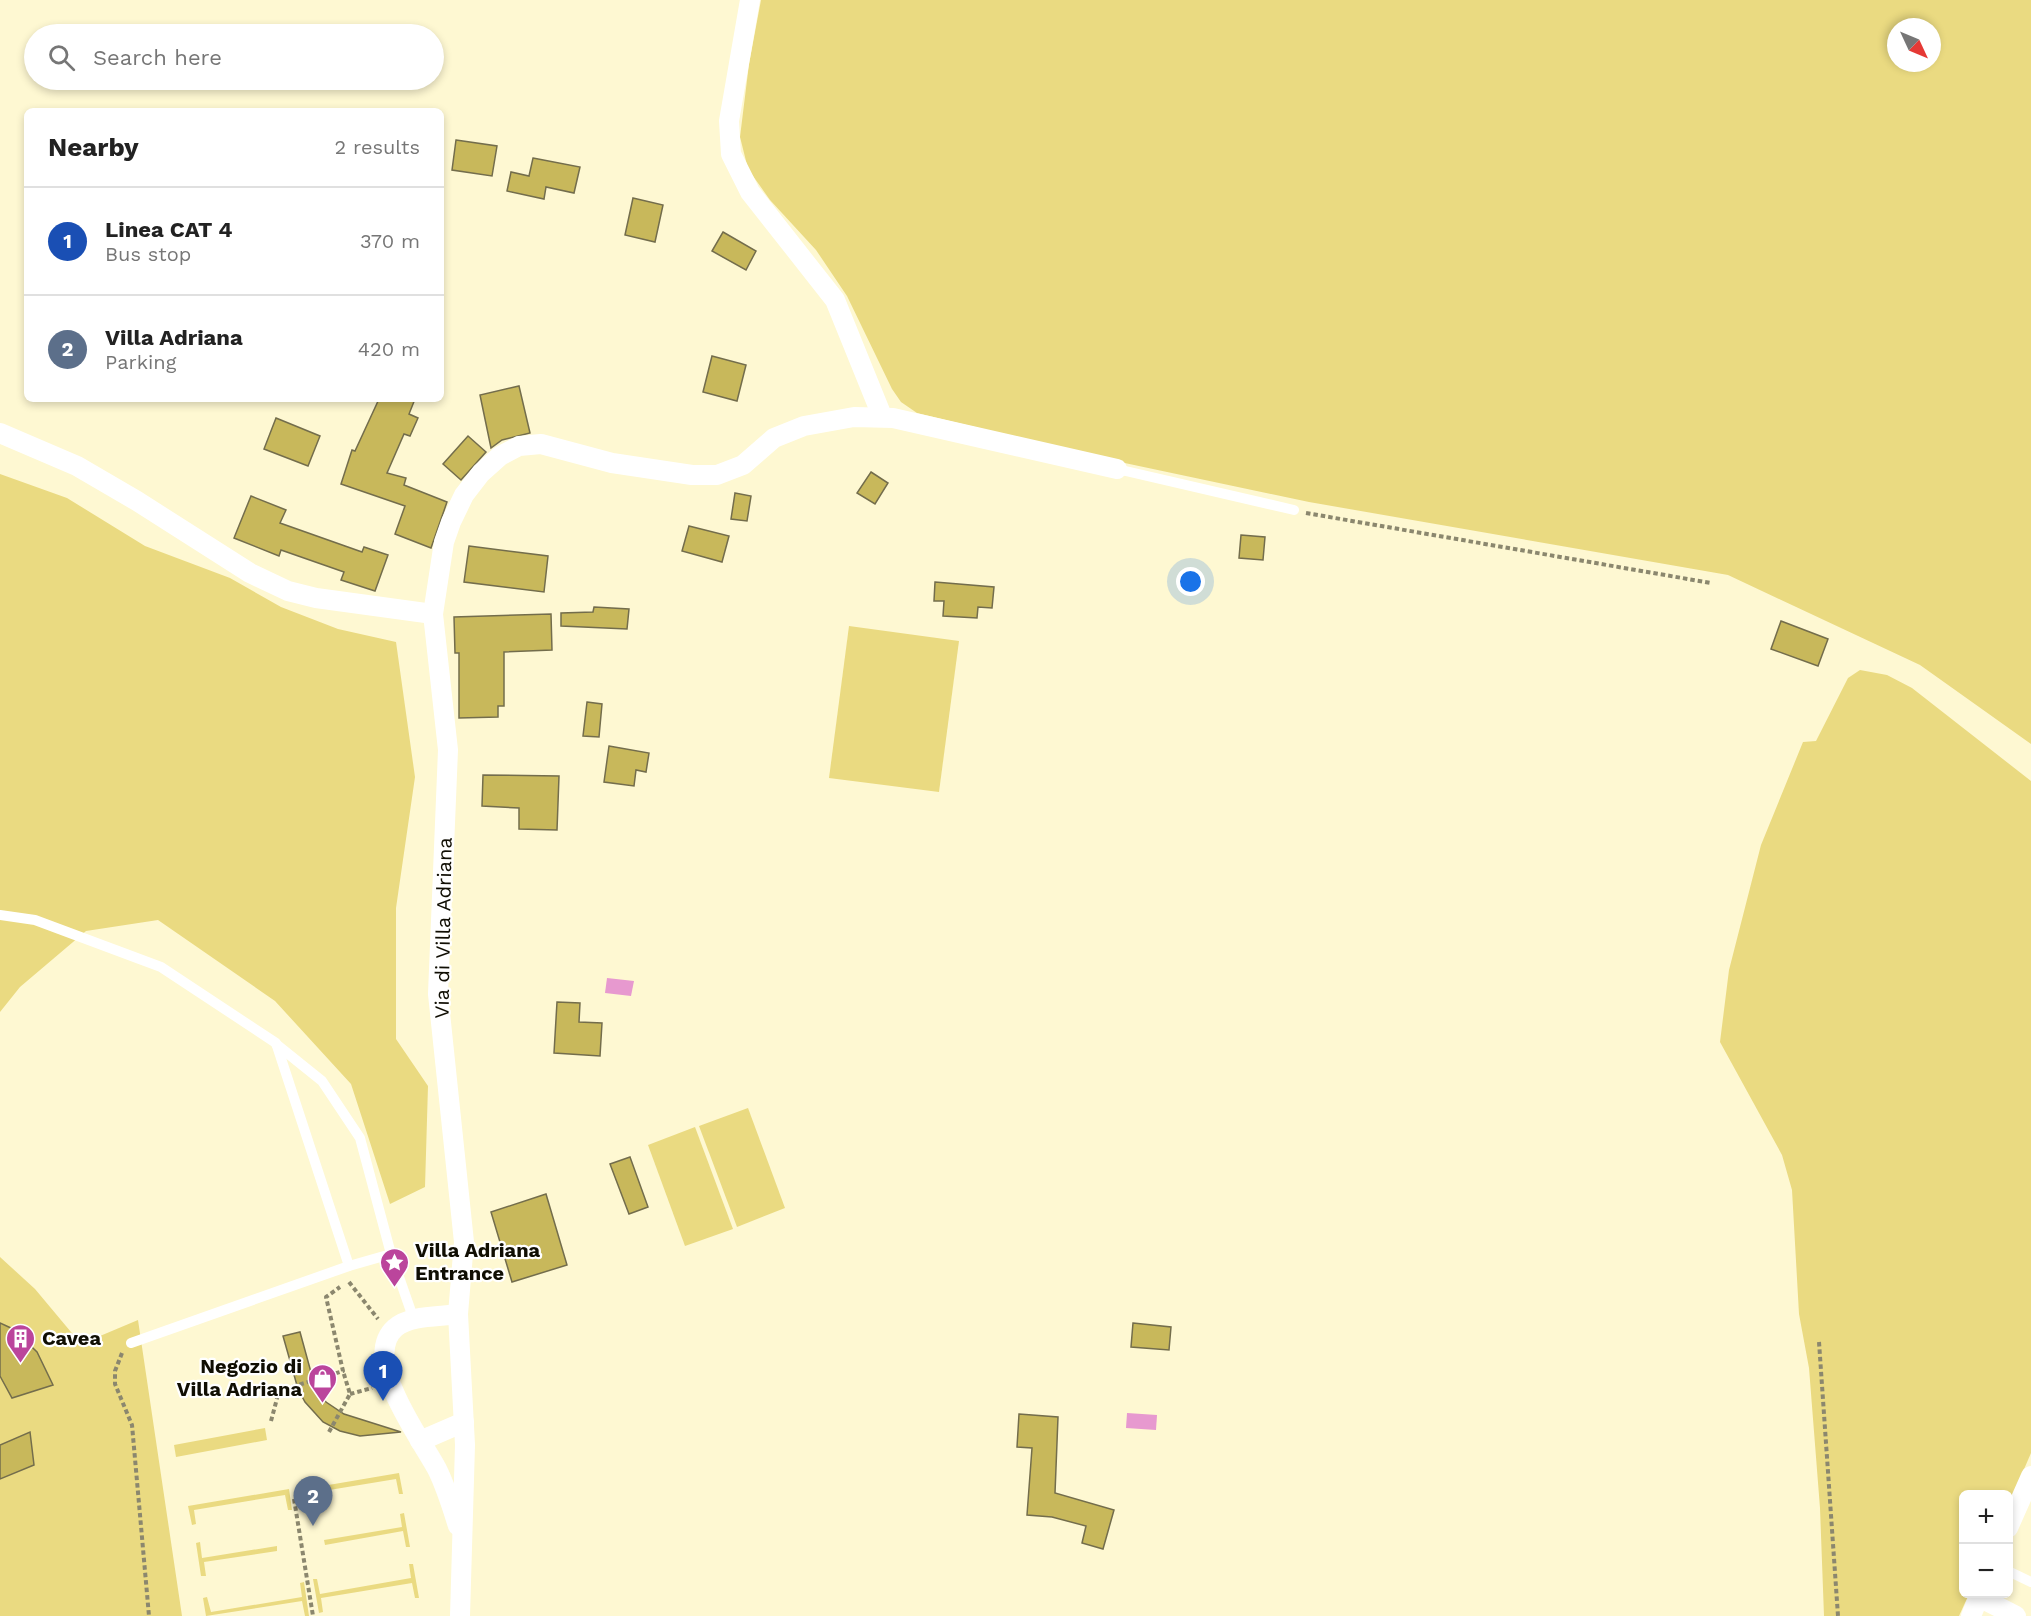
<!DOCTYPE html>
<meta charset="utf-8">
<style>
body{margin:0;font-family:"Work Sans",sans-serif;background:#f2f2f2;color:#222}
.controls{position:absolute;right:18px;bottom:18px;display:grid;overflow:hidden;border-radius:9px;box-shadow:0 3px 9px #0003}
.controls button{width:54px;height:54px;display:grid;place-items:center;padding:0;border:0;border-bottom:2px solid #e0e0e0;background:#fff;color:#222;font:30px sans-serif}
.compass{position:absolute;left:1887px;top:18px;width:54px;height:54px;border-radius:50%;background:#fff;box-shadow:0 3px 9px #0003;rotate:134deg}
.you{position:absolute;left:1191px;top:582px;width:21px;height:21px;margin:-15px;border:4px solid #fff;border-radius:50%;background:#1a73e8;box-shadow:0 0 0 9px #1a73e833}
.badge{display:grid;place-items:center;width:39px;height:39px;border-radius:50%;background:#2563eb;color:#fff;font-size:20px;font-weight:700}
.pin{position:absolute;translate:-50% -50px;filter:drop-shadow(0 2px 3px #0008)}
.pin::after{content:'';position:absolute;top:32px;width:21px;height:18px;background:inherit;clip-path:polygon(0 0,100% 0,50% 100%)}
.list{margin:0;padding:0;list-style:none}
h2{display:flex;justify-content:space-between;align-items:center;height:78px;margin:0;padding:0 24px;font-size:26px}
h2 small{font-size:20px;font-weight:400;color:#767676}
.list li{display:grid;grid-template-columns:39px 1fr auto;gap:18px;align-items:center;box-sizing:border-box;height:108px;padding:0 24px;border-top:2px solid #e0e0e0}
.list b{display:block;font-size:22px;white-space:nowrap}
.list p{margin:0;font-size:20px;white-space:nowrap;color:#767676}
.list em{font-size:20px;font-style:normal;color:#767676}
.icon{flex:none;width:33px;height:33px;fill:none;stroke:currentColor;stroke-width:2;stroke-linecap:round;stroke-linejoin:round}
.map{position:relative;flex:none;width:2031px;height:1616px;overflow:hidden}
.search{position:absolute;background:#fff;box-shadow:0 3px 9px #0003;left:24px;top:24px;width:420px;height:66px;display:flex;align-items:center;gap:15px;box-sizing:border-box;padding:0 21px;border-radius:33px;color:#767676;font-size:22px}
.panel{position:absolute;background:#fff;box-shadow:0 3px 9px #0003;left:24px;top:108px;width:420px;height:294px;border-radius:9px}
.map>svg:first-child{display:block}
</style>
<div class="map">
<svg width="2031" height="1616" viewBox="0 0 2031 1616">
<rect width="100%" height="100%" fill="#fef8d2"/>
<g fill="#eada81" fill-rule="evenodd">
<path d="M761 0H2031V744L1920 665 1728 575 1309 502 1120 462 917 413 901 402 892 389 847 296 816 250 770 200 748 169 740 137 749 64ZM1896 27H1932V63H1896Z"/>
<path d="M0 474 67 498 145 546 230 578 281 607 338 629 396 642 415 777 396 908V1039L428 1086 425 1187 390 1204 351 1084 275 1001 158 920 86 931 20 987 0 1012Z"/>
<path d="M849 626 959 641 939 792 829 778Z"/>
<path d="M1860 670 1887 675 1912 688 2031 781V1453L2009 1504 2008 1494H1964V1594H1969L1959 1616H1824L1820 1508 1809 1368 1799 1314 1792 1190 1782 1155 1720 1042 1729 970 1761 845 1803 742 1816 741 1848 678Z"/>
<path d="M748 1108 785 1208 737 1227 699 1126Z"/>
<path d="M695 1127 733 1229 685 1246 648 1145Z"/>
<path d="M0 1257 35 1289 81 1344 138 1320 182 1616H0Z"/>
<path d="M265 1428 267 1440 176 1457 174 1445Z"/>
<path d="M399 1473 403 1494H399L396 1479 305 1494 307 1508 302 1509 299 1490Z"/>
<path d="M289 1489 292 1510H288L285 1495 194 1510 196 1524 192 1525 188 1506Z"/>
<path d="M404 1513 410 1547H406L403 1531 325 1545 324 1540 402 1527 400 1514Z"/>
<path d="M200 1542 202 1558 277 1546V1551L204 1562 206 1576H201L196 1543Z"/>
<path d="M409 1564H413L419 1598H415L412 1583 321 1598 323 1612 319 1613 313 1579H317L320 1594 411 1578Z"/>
<path d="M304 1582 309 1616H305L302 1601 206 1616 203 1598 207 1597 211 1612 302 1597 300 1583Z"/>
</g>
<g fill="#e799cf">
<path d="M607 978 634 981 631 996 605 993Z"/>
<path d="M1127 1413 1157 1415 1156 1430 1126 1428Z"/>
</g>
<g fill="#c8b85b" stroke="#736d4c" stroke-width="1.5">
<path d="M456 140 497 146 492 176 452 170Z"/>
<path d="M533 158 580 167 574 193 546 187 544 199 507 191 511 172 529 176Z"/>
<path d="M633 198 663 205 655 242 625 235Z"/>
<path d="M723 232 756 251 746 270 712 251Z"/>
<path d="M712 356 746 365 737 401 703 392Z"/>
<path d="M519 386 530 433 502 440 491 448 480 395Z"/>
<path d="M379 399H415L409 414 418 418 410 436 404 434 387 473 406 478 404 485 447 502 431 548 395 534 405 506 341 484 352 450 355 451Z"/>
<path d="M276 418 320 436 308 466 264 449Z"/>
<path d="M468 436 486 452 461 480 443 464Z"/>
<path d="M871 472 888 483 875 504 857 493Z"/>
<path d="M735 493 751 496 747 521 731 519Z"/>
<path d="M251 496 286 510 280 523 362 552 364 547 388 555 375 591 341 580 344 572 281 550 279 556 234 538Z"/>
<path d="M689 526 729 536 722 562 682 551Z"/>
<path d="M1241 535 1265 537 1263 560 1239 558Z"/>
<path d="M469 546 548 556 544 592 464 582Z"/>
<path d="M935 582 994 587 992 608 978 607 977 618 943 616 944 601H934Z"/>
<path d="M594 607 629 609 627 629 561 626V613L593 612Z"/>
<path d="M551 614 552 650 504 652V706H498V717L459 718V653H455L454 617Z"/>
<path d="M1781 621 1828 639 1818 666 1771 649Z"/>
<path d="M587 702 602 704 599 737 583 736Z"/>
<path d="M609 746 649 753 646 772 636 770 634 786 604 782Z"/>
<path d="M483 775 559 776 557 830 519 829V808L482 806Z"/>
<path d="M557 1002 580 1003 579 1022 602 1023 600 1056 554 1053Z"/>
<path d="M630 1157 648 1207 629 1214 610 1164Z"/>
<path d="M546 1194 567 1265 512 1282 491 1212Z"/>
<path d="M0 1323 13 1329 37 1352 53 1385 12 1398 0 1376Z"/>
<path d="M1133 1323 1171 1327 1169 1350 1131 1347Z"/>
<path d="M300 1332 315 1387 326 1402 344 1414 401 1432 360 1436 340 1431 323 1422 305 1402 298 1389 283 1336Z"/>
<path d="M1019 1414 1058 1417 1055 1493 1114 1510 1103 1549 1082 1543 1086 1526 1052 1517 1027 1515 1032 1448 1017 1447Z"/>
<path d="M30 1432 34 1465 0 1479V1445Z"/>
</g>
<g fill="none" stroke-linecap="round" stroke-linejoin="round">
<g stroke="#8b876e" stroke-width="4" stroke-dasharray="4.5 3" stroke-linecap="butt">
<path d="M1306 513 1711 583"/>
<path d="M349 1282 378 1319"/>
<path d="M1819 1342 1838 1616"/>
<path d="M122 1353 115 1371V1384L132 1425 149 1616"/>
<path d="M350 1394 372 1388"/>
<path d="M271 1421 279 1391 343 1371 326 1297 340 1287"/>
<path d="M329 1432 350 1394 343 1371"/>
<path d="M294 1499 313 1616"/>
</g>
<g stroke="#fff" stroke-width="10">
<path d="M1117 469 1294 510"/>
<path d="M0 915 35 920 161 967 276 1043 349 1266"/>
<path d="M391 1254 414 1320"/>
<path d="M131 1343 349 1266 391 1254 360 1138 322 1081 276 1044"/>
<path d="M2008 1571 2031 1582"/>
</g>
<g stroke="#fff" stroke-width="20">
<path d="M750 0 729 121 731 154 750 192 835 300 882 416"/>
<path d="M0 433 77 466 137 501 250 573 288 591 316 598 433 614"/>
<path d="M458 1314C439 1317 410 1315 395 1328 360 1359 422 1440 437 1469 446 1487 452 1507 458 1526"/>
<path d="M420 1441 464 1422"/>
<path d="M2008 1528 2031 1476"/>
<path d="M1979 1597 2016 1616"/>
<path d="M460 1616 465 1445 458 1314 464 1242 438 994 448 750 433 614 444 542 451 522 464 495 481 473 500 456 519 446 541 444 612 463 692 475H717L743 465 774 438 804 426 854 417 893 418 1117 469"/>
<path d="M1971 1616 1980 1594"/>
</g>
</g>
<defs>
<symbol id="sight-pin" viewBox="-11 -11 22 30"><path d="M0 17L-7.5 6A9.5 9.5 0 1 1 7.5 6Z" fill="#bb459c" stroke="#fff"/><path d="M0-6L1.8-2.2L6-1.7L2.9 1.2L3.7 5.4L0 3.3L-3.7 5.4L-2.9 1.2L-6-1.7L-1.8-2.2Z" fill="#fff"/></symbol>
<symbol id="building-pin" viewBox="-11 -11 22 30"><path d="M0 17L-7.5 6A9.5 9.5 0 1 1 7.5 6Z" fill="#bb459c" stroke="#fff"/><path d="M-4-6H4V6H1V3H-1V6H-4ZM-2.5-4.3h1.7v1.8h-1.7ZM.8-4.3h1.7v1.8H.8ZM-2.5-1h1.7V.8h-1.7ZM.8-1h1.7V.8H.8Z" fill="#fff"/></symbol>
<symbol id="shop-pin" viewBox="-11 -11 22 30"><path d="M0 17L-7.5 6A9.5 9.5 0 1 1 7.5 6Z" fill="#bb459c" stroke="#fff"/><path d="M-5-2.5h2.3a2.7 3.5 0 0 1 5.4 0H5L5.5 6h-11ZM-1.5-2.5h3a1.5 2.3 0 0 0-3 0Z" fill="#fff"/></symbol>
</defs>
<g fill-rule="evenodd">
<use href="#sight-pin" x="378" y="1246" width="33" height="45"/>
<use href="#building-pin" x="4" y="1322" width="33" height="45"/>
<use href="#shop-pin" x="306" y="1362" width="33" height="45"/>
</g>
<g text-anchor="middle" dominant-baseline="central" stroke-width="4.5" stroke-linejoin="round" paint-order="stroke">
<g font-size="20" fill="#100e03" stroke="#fff">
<text transform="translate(443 928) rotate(-89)">Via di Villa Adriana</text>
</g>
<g font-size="20" font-weight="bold" fill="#100e03" stroke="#fff" text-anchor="start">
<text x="415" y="1250">Villa Adriana<tspan x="415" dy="23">Entrance</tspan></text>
<text x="42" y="1338">Cavea</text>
<text x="302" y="1366" text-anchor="end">Negozio di<tspan x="302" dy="23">Villa Adriana</tspan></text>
</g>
</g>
</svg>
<div class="controls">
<button>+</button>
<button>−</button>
</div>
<svg class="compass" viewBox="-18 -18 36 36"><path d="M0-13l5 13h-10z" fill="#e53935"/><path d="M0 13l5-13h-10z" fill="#767676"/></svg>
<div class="you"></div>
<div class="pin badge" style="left:383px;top:1401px;background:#1a4fb4">1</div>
<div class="pin badge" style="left:313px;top:1526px;background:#5c6f8a">2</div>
<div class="search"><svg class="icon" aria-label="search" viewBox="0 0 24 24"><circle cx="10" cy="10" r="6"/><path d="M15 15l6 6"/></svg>Search here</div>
<section class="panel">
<h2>Nearby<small>2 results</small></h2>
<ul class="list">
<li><span class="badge" style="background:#1a4fb4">1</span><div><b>Linea CAT 4</b><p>Bus stop</p></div><em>370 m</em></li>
<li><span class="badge" style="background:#5c6f8a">2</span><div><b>Villa Adriana</b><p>Parking</p></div><em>420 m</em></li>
</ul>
</section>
</div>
